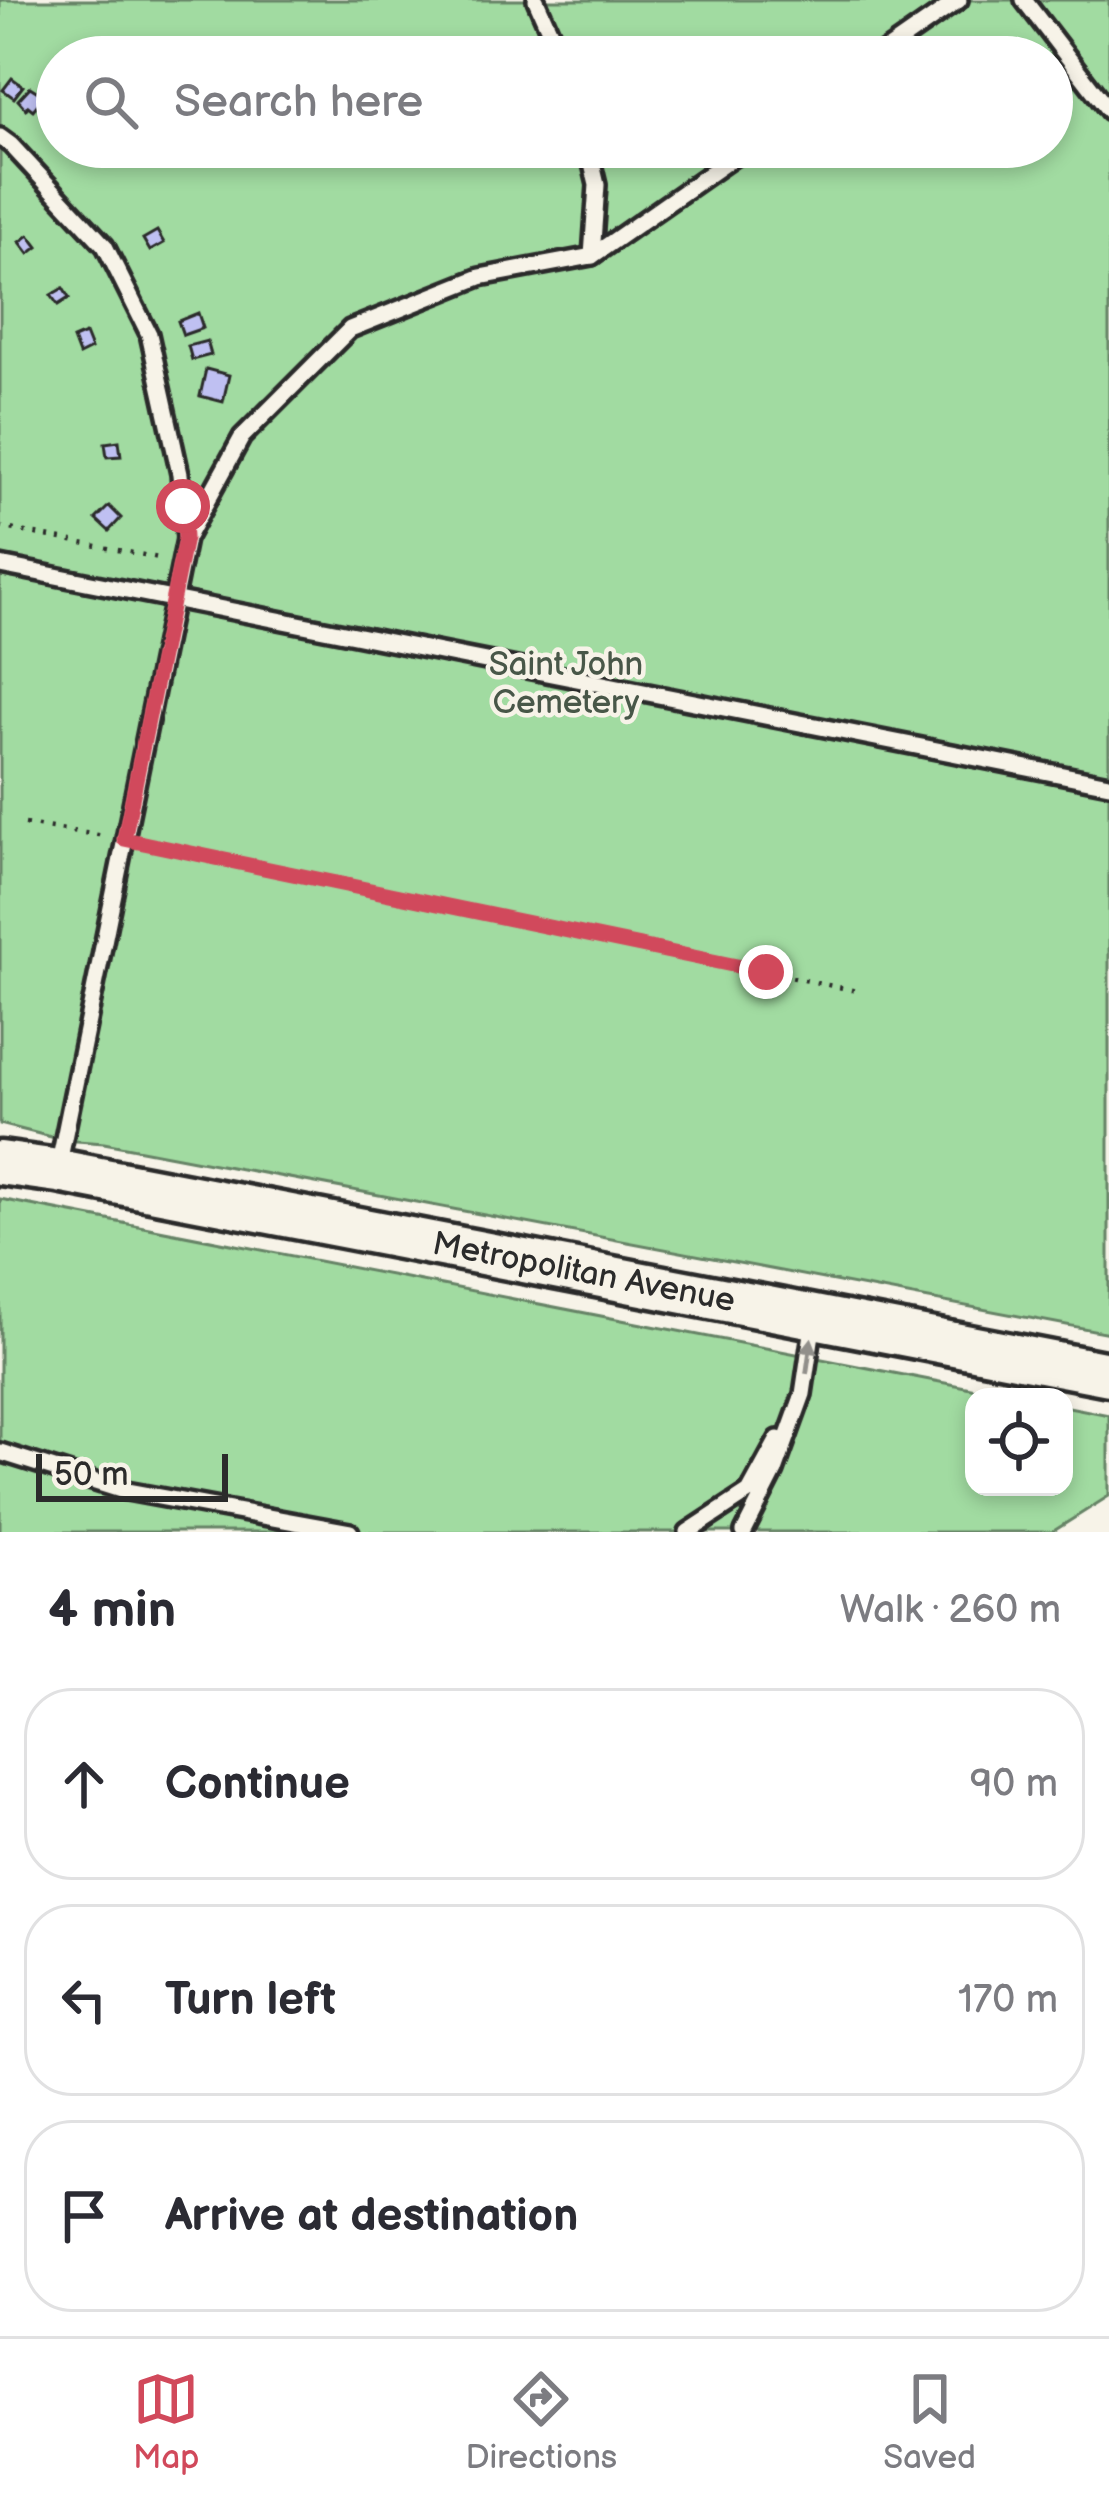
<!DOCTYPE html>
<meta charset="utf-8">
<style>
body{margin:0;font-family:"Balsamiq Sans",sans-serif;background:#f2f2f3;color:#2b2b33}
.controls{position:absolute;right:36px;bottom:36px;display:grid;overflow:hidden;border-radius:24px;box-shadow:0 6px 18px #0003}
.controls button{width:108px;height:108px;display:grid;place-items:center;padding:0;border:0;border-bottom:3px solid #e1e1e2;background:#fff;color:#2b2b33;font:60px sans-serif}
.scale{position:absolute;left:36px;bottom:30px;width:192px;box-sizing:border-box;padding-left:12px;border:6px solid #2b2b2b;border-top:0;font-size:33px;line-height:42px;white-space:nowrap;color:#2b2b2b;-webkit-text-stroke:9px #f7f3e8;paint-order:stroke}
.stop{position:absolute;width:36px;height:36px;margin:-27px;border:9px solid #d1495b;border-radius:50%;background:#fff}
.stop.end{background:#d1495b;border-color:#fff;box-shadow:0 3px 12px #0008}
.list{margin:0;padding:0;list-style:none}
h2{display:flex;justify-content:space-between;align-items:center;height:156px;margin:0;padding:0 48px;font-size:51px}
h2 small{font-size:39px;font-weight:400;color:#7c7c81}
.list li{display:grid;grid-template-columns:78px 1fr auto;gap:36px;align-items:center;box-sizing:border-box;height:192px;margin:0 24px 24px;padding:0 24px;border:3px solid #e1e1e2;border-radius:48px}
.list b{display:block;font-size:45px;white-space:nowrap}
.list em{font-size:39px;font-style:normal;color:#7c7c81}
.icon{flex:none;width:66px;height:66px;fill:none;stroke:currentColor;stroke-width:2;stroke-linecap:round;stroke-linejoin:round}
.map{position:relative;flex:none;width:1109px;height:1532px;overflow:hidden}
.search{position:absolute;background:#fff;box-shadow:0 6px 18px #0003;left:36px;right:36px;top:36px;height:132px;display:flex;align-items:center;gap:30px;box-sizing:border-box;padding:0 42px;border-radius:66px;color:#7c7c81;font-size:45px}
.sheet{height:804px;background:#fff}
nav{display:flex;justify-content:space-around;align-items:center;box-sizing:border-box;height:168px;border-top:3px solid #e1e1e2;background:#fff;font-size:33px;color:#7c7c81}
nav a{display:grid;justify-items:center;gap:6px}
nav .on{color:#d1495b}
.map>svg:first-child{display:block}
</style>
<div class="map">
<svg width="1109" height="1532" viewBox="0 0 1109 1532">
<rect width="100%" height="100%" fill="#f7f3e8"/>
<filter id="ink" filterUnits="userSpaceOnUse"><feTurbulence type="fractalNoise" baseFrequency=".00833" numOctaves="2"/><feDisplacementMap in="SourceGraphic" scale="24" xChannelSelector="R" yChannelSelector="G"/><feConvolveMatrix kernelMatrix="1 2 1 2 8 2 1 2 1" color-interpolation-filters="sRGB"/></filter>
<g filter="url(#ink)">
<g fill="#a1dba1" stroke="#668366" stroke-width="3" fill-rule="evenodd">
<path d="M0 0H1109V1333L104 1143 63 1140 0 1124ZM57 57H1052V147H57Z"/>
<path d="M0 1199 1017 1397H974V1487H1064V1406L1109 1415V1496L1052 1532H0Z"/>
</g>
<g fill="#bfc0f2" stroke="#2b2b2b" stroke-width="3">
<path d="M12 78 23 86 14 98 3 90Z"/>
<path d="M30 87 41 94 42 99 33 110 28 106 26 109 18 100Z"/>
<path d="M157 231 164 243 150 251 143 239Z"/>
<path d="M29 235 38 247 29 254 20 242Z"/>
<path d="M63 288 69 298 58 305 51 295Z"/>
<path d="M198 313 203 328 183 335 178 321Z"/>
<path d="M85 334 91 349 79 355 73 339Z"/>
<path d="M207 341 211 355 192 360 188 346Z"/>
<path d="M206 369 229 375 223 402 200 396Z"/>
<path d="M119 441 121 456 107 457 105 443Z"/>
<path d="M109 506 121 518 109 531 96 519Z"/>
</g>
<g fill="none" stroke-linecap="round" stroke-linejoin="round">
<defs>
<g id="service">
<path d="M536 0 561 57"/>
<path d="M1024 0 1109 111"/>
<path d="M877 57 959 0"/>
<path d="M0 137 11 145 105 246 149 334 180 474 186 539"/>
<path d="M588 147 597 185 592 256"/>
<path d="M0 565 1109 784"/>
<path d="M58 1168 186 539 242 437 350 329 480 277 592 256 748 147"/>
<path d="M0 1452 121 1490 350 1532"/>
<path d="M688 1532 749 1492 778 1439"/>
<path d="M744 1532 775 1471 803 1394 814 1320"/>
</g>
<g id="secondary">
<path id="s1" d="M0 1163 58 1171 1109 1374"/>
</g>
</defs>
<use href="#service" stroke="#2b2b2b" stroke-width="24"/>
<use href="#secondary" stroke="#2b2b2b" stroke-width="51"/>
<g stroke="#2b2b2b" stroke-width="4.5" stroke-dasharray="3 9" stroke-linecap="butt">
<path d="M0 527 164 559"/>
<path d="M25 824 105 836"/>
<path d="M146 843 857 991"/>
</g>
<use href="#service" stroke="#f7f3e8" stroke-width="15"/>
<use href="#secondary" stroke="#f7f3e8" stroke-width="42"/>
</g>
<defs><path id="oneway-solid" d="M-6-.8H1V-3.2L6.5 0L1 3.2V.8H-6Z" transform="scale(3)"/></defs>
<use fill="#918f8a" href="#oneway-solid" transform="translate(809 1356) rotate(-82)"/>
</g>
<g fill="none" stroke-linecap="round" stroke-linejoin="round" filter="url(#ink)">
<path stroke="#d1495b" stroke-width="15" d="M183 506 185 538 124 839 766 972"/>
</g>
<g text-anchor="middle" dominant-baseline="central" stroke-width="9" stroke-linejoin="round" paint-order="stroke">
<g font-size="33" fill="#485748" stroke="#f7f3e8">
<text x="566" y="665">Saint John<tspan x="566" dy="38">Cemetery</tspan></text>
</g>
<g font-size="33" fill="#2b2b2b" stroke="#f7f3e8">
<text stroke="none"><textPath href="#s1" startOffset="594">Metropolitan Avenue</textPath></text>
</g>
</g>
</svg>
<div class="controls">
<button><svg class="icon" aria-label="locate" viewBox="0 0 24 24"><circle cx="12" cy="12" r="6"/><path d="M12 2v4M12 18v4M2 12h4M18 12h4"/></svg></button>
</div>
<div class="scale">50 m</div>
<div class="stop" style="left:183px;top:506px"></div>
<div class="stop end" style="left:766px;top:972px"></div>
<div class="search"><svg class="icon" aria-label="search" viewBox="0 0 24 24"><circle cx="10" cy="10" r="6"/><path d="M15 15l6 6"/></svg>Search here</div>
</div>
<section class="sheet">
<h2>4 min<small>Walk · 260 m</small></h2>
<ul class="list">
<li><svg class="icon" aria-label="ahead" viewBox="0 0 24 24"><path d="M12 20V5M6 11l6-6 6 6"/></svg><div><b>Continue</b></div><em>90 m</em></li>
<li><svg class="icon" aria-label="left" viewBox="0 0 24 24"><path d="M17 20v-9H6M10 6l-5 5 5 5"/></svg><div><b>Turn left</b></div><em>170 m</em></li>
<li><svg class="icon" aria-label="arrive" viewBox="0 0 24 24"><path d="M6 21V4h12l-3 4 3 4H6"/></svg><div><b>Arrive at destination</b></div></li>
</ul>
</section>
<nav>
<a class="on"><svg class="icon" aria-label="map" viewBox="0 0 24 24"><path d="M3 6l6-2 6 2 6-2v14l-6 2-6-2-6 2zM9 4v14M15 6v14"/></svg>Map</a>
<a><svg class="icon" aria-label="directions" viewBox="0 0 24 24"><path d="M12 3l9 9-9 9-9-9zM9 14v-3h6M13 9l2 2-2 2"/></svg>Directions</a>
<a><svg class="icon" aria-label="saved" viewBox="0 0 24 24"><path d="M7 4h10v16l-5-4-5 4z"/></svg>Saved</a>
</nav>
